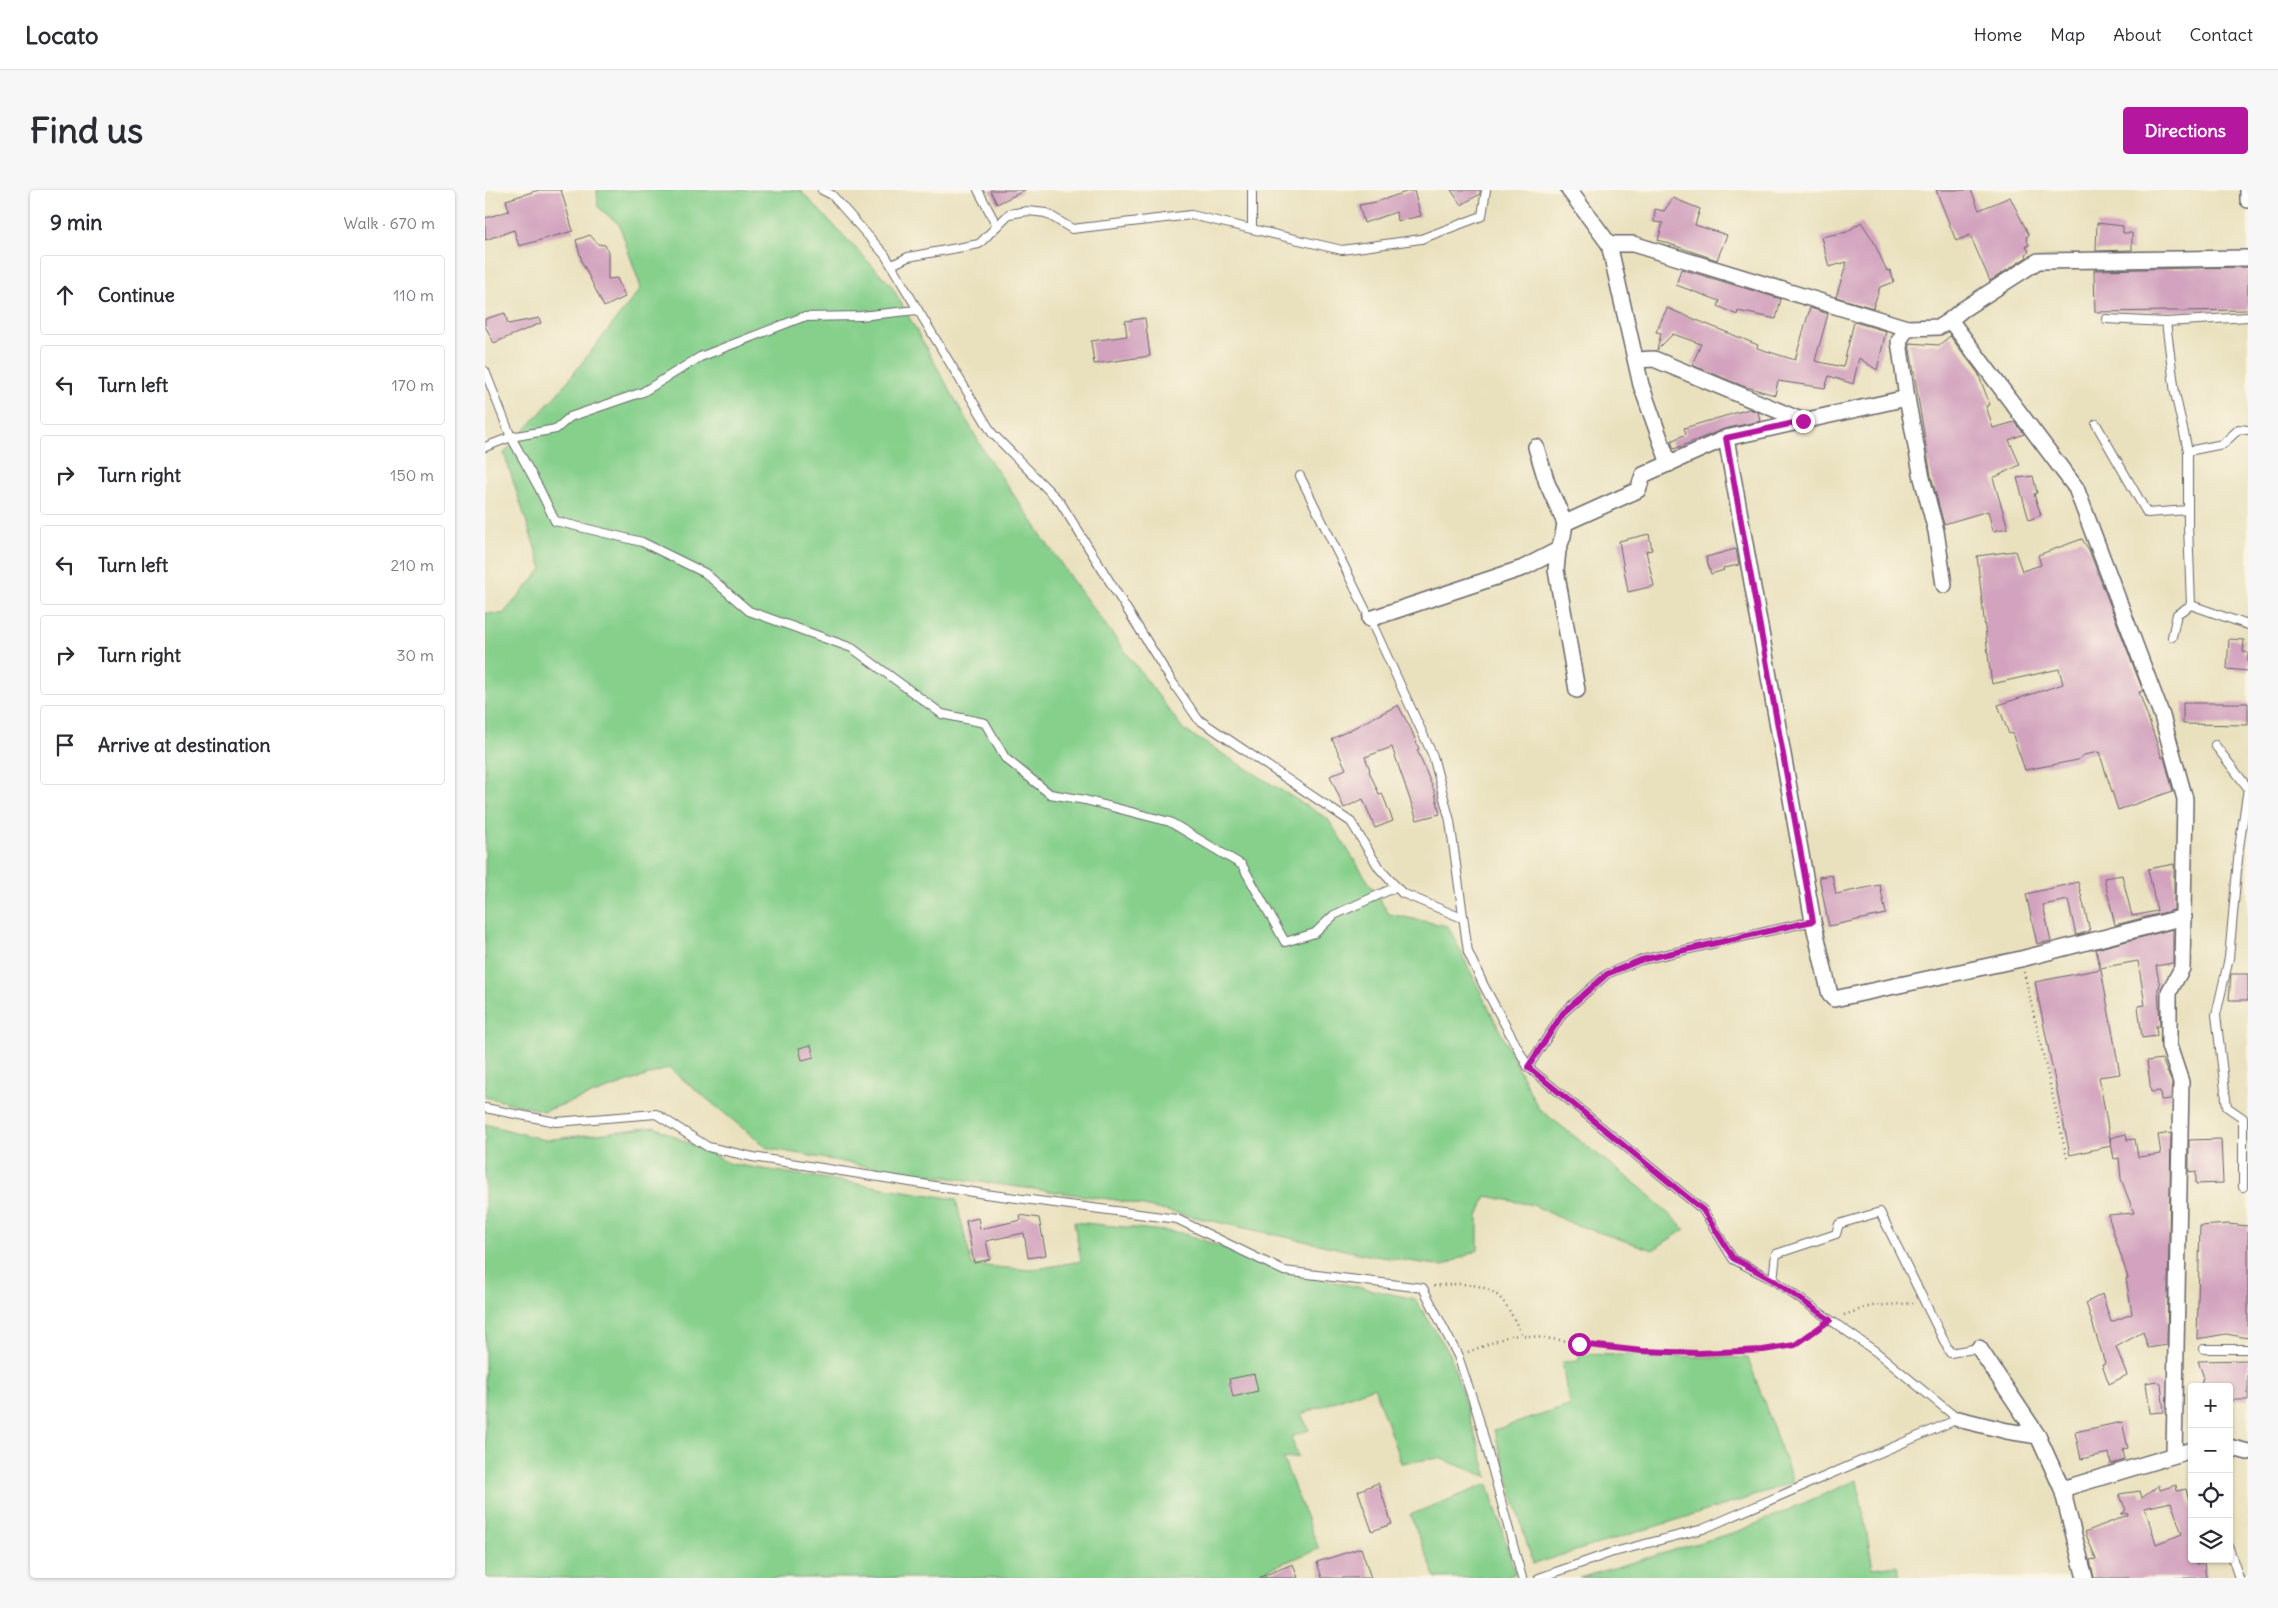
<!DOCTYPE html>
<meta charset="utf-8">
<style>
body{margin:0;font-family:Delius,sans-serif;background:#f7f7f7;color:#2b2b33}
.controls{position:absolute;right:15px;bottom:15px;display:grid;overflow:hidden;border-radius:5px;box-shadow:0 1px 4px #0004}
.controls button{width:45px;height:45px;display:grid;place-items:center;padding:0;border:0;border-bottom:1px solid #e1e1e2;background:#fff;color:#2b2b33;font:25px sans-serif}
.stop{position:absolute;width:15px;height:15px;margin:-11px;border:4px solid #b5179e;border-radius:50%;background:#fff}
.stop.end{background:#b5179e;border-color:#fff;box-shadow:0 1px 5px #0008}
.list{margin:0;padding:0;list-style:none}
h2{display:flex;justify-content:space-between;align-items:center;height:65px;margin:0;padding:0 20px;font-size:21px}
h2 small{font-size:16px;font-weight:400;color:#7c7c81}
.list li{display:grid;grid-template-columns:32px 1fr auto;gap:15px;align-items:center;box-sizing:border-box;height:80px;margin:0 10px 10px;padding:0 10px;border:1px solid #e1e1e2;border-radius:5px}
.list b{display:block;font-size:19px;white-space:nowrap}
.list em{font-size:16px;font-style:normal;color:#7c7c81}
.icon{flex:none;width:28px;height:28px;fill:none;stroke:currentColor;stroke-width:2;stroke-linecap:round;stroke-linejoin:round}
.map{position:relative;flex:none;width:1763px;height:1388px;overflow:hidden;border-radius:5px}
header{display:flex;align-items:center;gap:30px;box-sizing:border-box;height:70px;padding:0 25px;background:#fff;border-bottom:1px solid #e1e1e2}
header strong{font-size:24px}
nav{display:flex;gap:28px;margin-inline-start:auto;font-size:18px}
.intro{display:flex;align-items:center;justify-content:space-between;box-sizing:border-box;height:120px;padding:0 30px}
h1{margin:0;font-size:35px}
.button{padding:12px 22px;border-radius:5px;background:#b5179e;color:#fff;font-size:18px;font-weight:700}
main{display:flex;gap:30px;padding:0 30px}
aside{flex:1;background:#fff;border-radius:5px;box-shadow:0 1px 4px #0004}
.map>svg:first-child{display:block}
</style>
<header>
<strong>Locato</strong>
<nav><a>Home</a><a>Map</a><a>About</a><a>Contact</a></nav>
</header>
<div class="intro"><h1>Find us</h1><a class="button">Directions</a></div>
<main>
<aside>
<h2>9 min<small>Walk · 670 m</small></h2>
<ul class="list">
<li><svg class="icon" aria-label="ahead" viewBox="0 0 24 24"><path d="M12 20V5M6 11l6-6 6 6"/></svg><div><b>Continue</b></div><em>110 m</em></li>
<li><svg class="icon" aria-label="left" viewBox="0 0 24 24"><path d="M17 20v-9H6M10 6l-5 5 5 5"/></svg><div><b>Turn left</b></div><em>170 m</em></li>
<li><svg class="icon" aria-label="right" viewBox="0 0 24 24"><path d="M7 20v-9h11M14 6l5 5-5 5"/></svg><div><b>Turn right</b></div><em>150 m</em></li>
<li><svg class="icon" aria-label="left" viewBox="0 0 24 24"><path d="M17 20v-9H6M10 6l-5 5 5 5"/></svg><div><b>Turn left</b></div><em>210 m</em></li>
<li><svg class="icon" aria-label="right" viewBox="0 0 24 24"><path d="M7 20v-9h11M14 6l5 5-5 5"/></svg><div><b>Turn right</b></div><em>30 m</em></li>
<li><svg class="icon" aria-label="arrive" viewBox="0 0 24 24"><path d="M6 21V4h12l-3 4 3 4H6"/></svg><div><b>Arrive at destination</b></div></li>
</ul>
</aside>
<div class="map">
<svg width="1763" height="1388" viewBox="0 0 1763 1388">
<rect width="100%" height="100%" fill="#fcf5e5"/>
<filter id="ink" filterUnits="userSpaceOnUse"><feTurbulence type="fractalNoise" baseFrequency=".02" numOctaves="2"/><feDisplacementMap in="SourceGraphic" scale="10" xChannelSelector="R" yChannelSelector="G"/><feConvolveMatrix kernelMatrix="1 2 1 2 8 2 1 2 1" color-interpolation-filters="sRGB"/></filter>
<filter id="wash" filterUnits="userSpaceOnUse"><feTurbulence type="fractalNoise" baseFrequency=".0096" numOctaves="4" result="noise"/><feDisplacementMap in="SourceGraphic" scale="20" xChannelSelector="R" yChannelSelector="G"/><feGaussianBlur stdDeviation="1.12" result="paint"/><feColorMatrix in="noise" values="0 0 0 0 0 0 0 0 0 0 0 0 0 0 0 0 0 1.4 0 .05"/><feComposite in="paint" operator="in"/></filter>
<g filter="url(#wash)">
<rect width="100%" height="100%" fill="#e9e1be"/>
<g fill="#86d08c" stroke="#547964">
<path d="M112 0H315L406 95 500 263 587 390 699 540 843 629 904 724 963 736 1053 918 1156 998 1200 1039 1168 1060 1088 1034 1048 1015 1001 1006 993 1026V1060L958 1076 883 1065 631 1010 391 978 282 958 184 878 59 921 0 907V423L18 424 57 379 19 263 74 202 156 98 134 34 113 17Z"/>
<path d="M0 934 60 950 170 937 246 974 471 1009 487 1075 546 1080 596 1071 589 1032 699 1043 802 1082 930 1109 965 1164 1003 1287 954 1268 916 1273 889 1197 816 1224 824 1240 806 1247 813 1267 798 1269 834 1359 783 1379 787 1388H0Z"/>
<path d="M1094 1164 1263 1168 1308 1292 1260 1309 1048 1374 1009 1240 1084 1216 1077 1172 1094 1171Z"/>
<path d="M1372 1290 1388 1378 1412 1375 1415 1388H1094L1254 1341Z"/>
<path d="M1003 1294 1030 1383 1021 1388H951L925 1325Z"/>
</g>
<g id="blocks">
<g fill="#d2a2be" fill-rule="evenodd">
<path d="M54 0H76L88 41 34 56 29 40 0 50V28L24 21 21 10Z"/>
<path d="M505 0H540L512 14Z"/>
<path d="M966 0H995V4L976 15Z"/>
<path d="M1451 0H1486L1494 20 1525 7 1544 45 1541 47 1544 55 1541 56 1544 62 1541 64 1542 67 1505 91 1485 45 1471 51Z"/>
<path d="M924 1H929L936 26 912 31 911 22 879 33 874 15 891 12Z"/>
<path d="M1188 8 1215 19 1210 35 1242 45 1232 70 1173 50 1178 33 1169 32 1170 19 1179 21Z"/>
<path d="M1376 32 1388 50 1402 81 1405 80 1409 92 1395 97 1388 118 1351 107 1362 72 1344 77 1336 47 1362 42Z"/>
<path d="M1612 33 1638 36V43H1647V60L1611 61Z"/>
<path d="M105 45 113 54 120 55 123 62V89L132 88 140 107 119 117 97 72 91 50Z"/>
<path d="M1763 77V120L1610 122 1609 80Z"/>
<path d="M1196 79 1296 109 1291 129 1253 121 1252 125 1233 116 1235 111 1191 95Z"/>
<path d="M1182 118 1273 155 1272 158 1310 170 1325 118 1343 124 1330 171 1358 177 1369 132 1401 141 1392 180 1374 168 1368 194 1344 186 1340 198 1293 191 1290 205 1258 196 1207 175 1216 154 1188 144 1172 160 1176 143 1171 142Z"/>
<path d="M20 123 23 134 54 128 56 133 9 153 0 136V129Z"/>
<path d="M660 128 665 166 609 174 606 151 642 146 640 131Z"/>
<path d="M1465 146 1493 183 1505 215 1501 216 1508 238 1530 232 1539 244 1524 250 1535 275 1508 288 1523 338 1508 341 1503 321 1459 334 1446 286 1424 153 1454 155Z"/>
<path d="M1264 219 1273 222 1275 231 1239 239 1189 259 1186 251 1201 244 1199 238Z"/>
<path d="M1548 286 1552 303 1549 304 1556 325 1544 330 1532 288Z"/>
<path d="M1164 344 1167 360 1161 361 1169 396 1143 402 1134 351Z"/>
<path d="M1597 349 1604 360 1658 501 1654 502 1677 568 1679 567 1688 601 1633 620 1614 562 1599 565 1593 570 1540 580 1527 543 1524 544 1513 515 1578 494 1574 479 1507 494 1504 474 1492 366 1530 361 1537 381 1556 375 1553 365Z"/>
<path d="M1251 359 1254 375 1238 378 1239 380 1226 384 1221 367Z"/>
<path d="M1744 449 1759 450 1758 462 1763 463V481L1742 479Z"/>
<path d="M1698 513H1763V535L1698 534Z"/>
<path d="M913 515 926 539 934 559 932 560 950 603 955 624 932 630 907 557 880 567 885 580 884 581 894 604 897 603 908 631 890 638 878 609 859 618 845 586 861 579 847 549Z"/>
<path d="M1689 674V720L1630 735 1619 688 1637 685 1647 726 1672 721 1663 679Z"/>
<path d="M1347 685 1351 704 1395 695 1401 724 1344 736 1334 687Z"/>
<path d="M1593 692 1605 741 1591 745 1583 710 1558 715 1566 751 1552 754 1541 704Z"/>
<path d="M1688 739V773L1671 776 1675 797 1673 798 1675 836H1671L1672 846 1657 848 1653 816 1660 815 1653 771 1615 778 1611 759Z"/>
<path d="M1616 779 1635 884 1614 887 1626 956 1585 965 1550 792Z"/>
<path d="M1746 784H1763V810H1744Z"/>
<path d="M326 855 329 867 317 870 314 858Z"/>
<path d="M1677 869 1687 893 1686 909 1676 910 1675 901 1666 902 1662 871Z"/>
<path d="M1686 943 1682 1155 1663 1158 1658 1142 1631 1157 1642 1185 1624 1194 1617 1174 1620 1173 1601 1113 1617 1104 1626 1132 1647 1124 1641 1088H1643L1623 1025 1649 1023 1636 989 1634 968 1629 969 1625 948 1641 944 1642 950 1650 949 1653 967 1676 964 1673 945Z"/>
<path d="M1736 949 1738 993 1711 994V981L1704 982V950Z"/>
<path d="M535 1025 554 1028 561 1065 543 1068 539 1043 501 1051 505 1069 489 1073 481 1031 493 1028 495 1039 536 1030Z"/>
<path d="M1743 1034 1763 1036V1148L1741 1144 1712 1149 1715 1036Z"/>
<path d="M1763 1170V1210H1744V1197H1716L1718 1185 1713 1171Z"/>
<path d="M769 1184 773 1201 748 1207 744 1189Z"/>
<path d="M1671 1191 1676 1194 1679 1222 1665 1223 1661 1193Z"/>
<path d="M1637 1232 1643 1258 1638 1260 1640 1270 1626 1274 1624 1263 1596 1269 1590 1242Z"/>
<path d="M893 1293 907 1334 887 1341 873 1301Z"/>
<path d="M1674 1295 1675 1300 1691 1295 1692 1301 1701 1299 1707 1321V1369H1711L1712 1374 1719 1373 1721 1388H1609L1605 1370 1611 1369 1600 1342 1643 1325 1642 1323 1636 1324 1641 1320 1634 1304 1655 1301 1657 1308ZM1686 1312 1697 1344 1671 1354 1660 1318Z"/>
<path d="M876 1358 886 1388H837L832 1372Z"/>
<path d="M808 1374 813 1388H775V1387Z"/>
</g>
</g>
</g>
<g filter="url(#ink)">
<use href="#blocks" fill-opacity="0" stroke="#686569" stroke-width="1"/>
<g fill="none" stroke-linecap="round" stroke-linejoin="round">
<defs>
<g id="lane">
<path d="M337 0 347 5 400 65 507 243 575 312 688 493 713 529 866 632 894 678 917 703 977 728"/>
<path d="M493 0 512 36"/>
<path d="M767 0V39"/>
<path d="M407 75 423 67 494 54 524 24 543 21 561 23 587 39 706 25 857 60 936 49 997 26 1001 0"/>
<path d="M1621 129 1681 132 1763 127"/>
<path d="M1681 132 1690 203 1703 261V335L1706 415 1692 424 1687 447"/>
<path d="M0 181 26 247 54 298 70 331 157 352 220 383 264 421 367 458 457 524 500 533 520 568 565 604 600 610 685 632 757 675 800 752 830 743 849 725 911 697"/>
<path d="M1611 234 1662 323 1703 320"/>
<path d="M0 257 26 247 71 239 85 227 158 202 215 167 318 127 375 126 432 120"/>
<path d="M1703 261 1738 254 1754 239 1763 240"/>
<path d="M815 286 885 429 948 566 965 631 983 762 999 796 1043 877 1218 1020 1248 1069 1288 1090 1390 1161 1473 1229 1218 1339 1125 1363 1054 1388"/>
<path d="M1706 415 1763 435"/>
<path d="M1730 555 1763 598 1754 658 1744 768 1731 825 1742 917 1758 928V997"/>
<path d="M1043 877 1078 823 1122 784 1156 770 1328 731"/>
<path d="M0 918 71 932 171 924 223 957 268 967 500 1004 692 1029 799 1081 938 1098 973 1166 992 1222 1037 1388"/>
<path d="M1288 1090 1291 1064 1351 1044 1354 1034 1395 1022 1465 1163 1494 1158"/>
<path d="M1719 1159H1763"/>
<path d="M1744 1358 1754 1388"/>
</g>
<g id="street">
<path d="M1084 0 1124 54 1156 195 1184 274"/>
<path d="M1763 0V10"/>
<path d="M1124 54H1148L1422 138 1454 137 1465 130"/>
<path d="M1422 138 1414 151 1422 208 1437 288 1451 341 1459 395"/>
<path d="M1151 170 1169 169 1318 231"/>
<path d="M1241 248 1328 731 1345 805 1349 809 1536 769 1699 727"/>
<path d="M1051 257 1062 293 1080 333"/>
<path d="M1073 360 1071 380 1092 500"/>
<path d="M885 429 1038 378 1073 360 1078 346 1080 333 1153 300 1158 285 1241 248 1422 208"/>
<path d="M1494 1158 1553 1246 1577 1299 1600 1388"/>
<path d="M1473 1229 1522 1241 1553 1246"/>
<path d="M1744 1257 1763 1262"/>
<path d="M1689 1265 1696 892 1684 856V802L1697 778 1700 609 1677 526 1591 298 1465 130 1477 120 1553 71 1763 68"/>
<path d="M1577 1299 1707 1260"/>
</g>
</defs>
<use href="#lane" stroke="#686569" stroke-width="10"/>
<use href="#street" stroke="#686569" stroke-width="18"/>
<g stroke="#686569" stroke-width="2.5" stroke-dasharray="1 4" stroke-linecap="butt">
<path d="M1539 782 1582 968"/>
<path d="M949 1096C971 1093 1001 1091 1017 1110 1025 1119 1031 1134 1037 1145L1157 1161 1214 1163 1278 1161 1310 1155 1336 1136"/>
<path d="M1359 1125 1386 1116 1429 1113"/>
<path d="M983 1162 1024 1146 1037 1145"/>
</g>
<use href="#lane" stroke="#fff" stroke-width="8"/>
<use href="#street" stroke="#fff" stroke-width="15"/>
</g>
</g>
<g fill="none" stroke-linecap="round" stroke-linejoin="round" filter="url(#ink)">
<path stroke="#b5179e" stroke-width="6" d="M1094 1154 1157 1161 1214 1163 1278 1160 1310 1155 1345 1130 1288 1090 1248 1068 1218 1020 1043 877 1078 823 1122 784 1156 770 1328 731 1241 248 1318 231"/>
</g>
</svg>
<div class="controls">
<button>+</button>
<button>−</button>
<button><svg class="icon" aria-label="locate" viewBox="0 0 24 24"><circle cx="12" cy="12" r="6"/><path d="M12 2v4M12 18v4M2 12h4M18 12h4"/></svg></button>
<button><svg class="icon" aria-label="layers" viewBox="0 0 24 24"><path d="M12 4l9 5-9 5-9-5zM3 14l9 5 9-5"/></svg></button>
</div>
<div class="stop" style="left:1094px;top:1154px"></div>
<div class="stop end" style="left:1318px;top:231px"></div>
</div>
</main>
